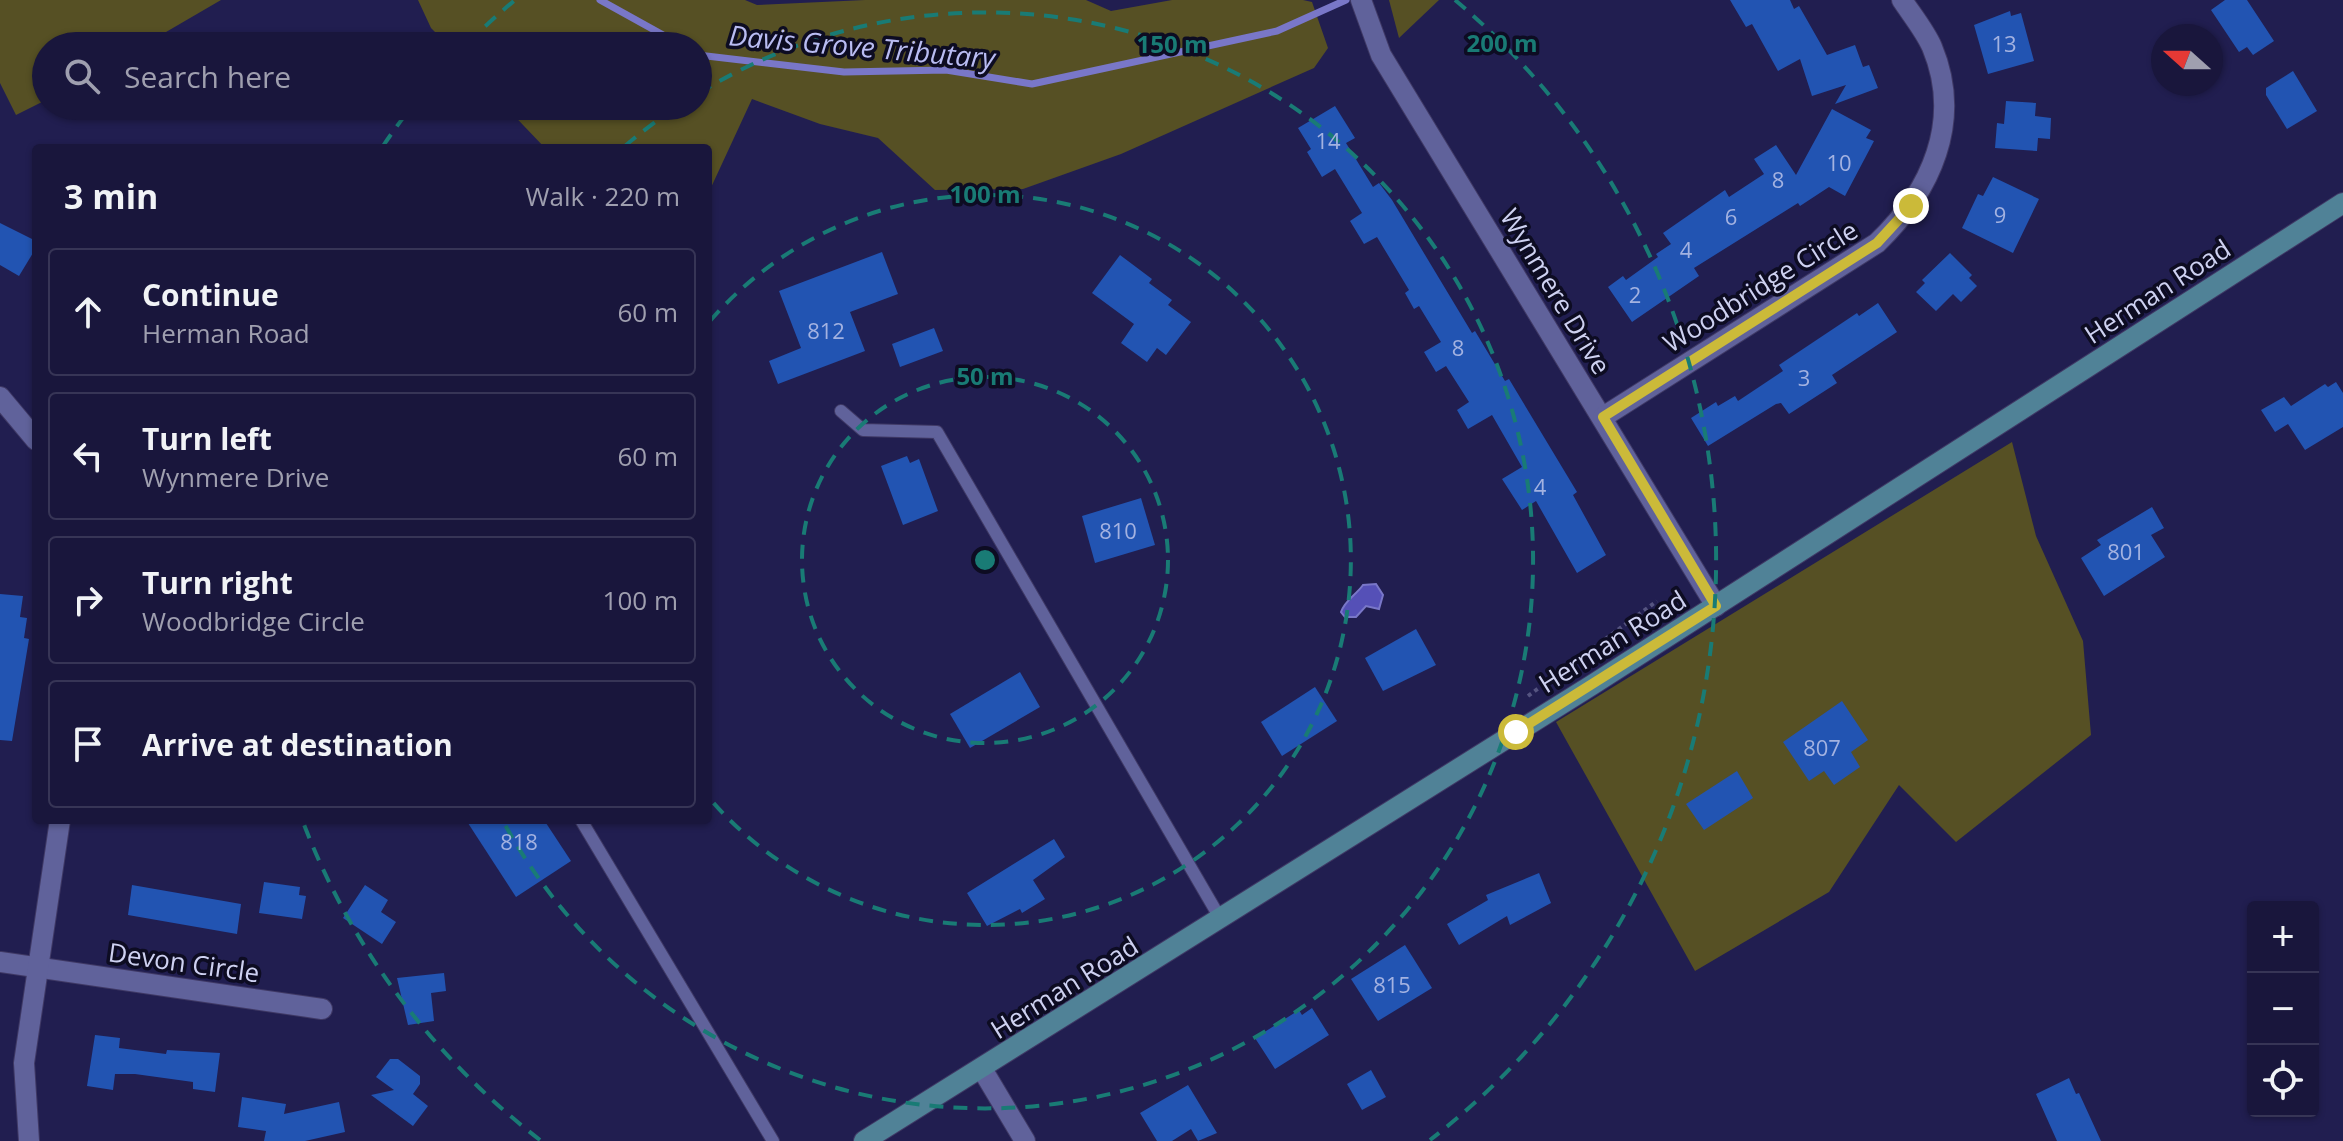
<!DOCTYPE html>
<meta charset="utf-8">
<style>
body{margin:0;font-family:"Open Sans",sans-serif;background:#262347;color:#f1f3f6}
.controls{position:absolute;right:24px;bottom:24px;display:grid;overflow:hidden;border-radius:8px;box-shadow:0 2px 6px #0004}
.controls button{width:72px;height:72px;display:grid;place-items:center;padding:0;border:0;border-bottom:2px solid #373556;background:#19163c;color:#f1f3f6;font:40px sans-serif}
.compass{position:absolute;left:2151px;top:24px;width:72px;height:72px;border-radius:50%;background:#19163c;box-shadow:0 2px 6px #0004;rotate:291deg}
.stop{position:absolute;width:24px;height:24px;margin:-18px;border:6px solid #cbba39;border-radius:50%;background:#fff}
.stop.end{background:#cbba39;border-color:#fff;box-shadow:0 2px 8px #0008}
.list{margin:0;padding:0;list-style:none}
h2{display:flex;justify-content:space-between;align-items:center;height:104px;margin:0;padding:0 32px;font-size:34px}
h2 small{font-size:26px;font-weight:400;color:#9f9faf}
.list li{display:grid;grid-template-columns:52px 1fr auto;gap:24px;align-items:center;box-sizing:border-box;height:128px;margin:0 16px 16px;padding:0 16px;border:2px solid #373556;border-radius:8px}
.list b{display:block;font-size:30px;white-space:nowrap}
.list p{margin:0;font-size:26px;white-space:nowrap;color:#9f9faf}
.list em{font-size:26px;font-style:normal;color:#9f9faf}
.icon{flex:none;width:44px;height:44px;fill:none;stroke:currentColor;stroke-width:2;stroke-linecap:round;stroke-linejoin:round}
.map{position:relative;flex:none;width:2343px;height:1141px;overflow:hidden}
.search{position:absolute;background:#19163c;box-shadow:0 2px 6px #0004;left:32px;top:32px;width:680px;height:88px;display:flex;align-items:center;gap:20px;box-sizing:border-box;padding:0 28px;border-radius:44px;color:#9f9faf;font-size:30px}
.panel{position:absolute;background:#19163c;box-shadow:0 2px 6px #0004;left:32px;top:144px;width:680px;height:680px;border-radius:8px}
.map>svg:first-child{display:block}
</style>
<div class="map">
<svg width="2343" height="1141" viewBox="0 0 2343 1141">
<rect width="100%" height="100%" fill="#211e50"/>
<g fill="#565024">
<path d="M0 0H221L142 46H46V100L16 115 0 83Z"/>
<path d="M418 0H745L757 5 865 0H1086L1111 11 1172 0H1303L1312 2 1328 48 1314 68 1121 154 1023 189 935 190 878 138 820 124 752 99 708 194V148H545L505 106H698V46H449L431 28Z"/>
<path d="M1389 0H1439L1399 38Z"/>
<path d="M2012 442 2036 536 2083 641 2091 735 1956 842 1899 785 1829 892 1695 971 1556 722Z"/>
</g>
<path fill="#5550b7" stroke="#7977c8" stroke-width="2" d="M1376 584 1383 595 1379 609 1366 606 1356 617H1345L1341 612C1345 600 1356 595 1363 585Z"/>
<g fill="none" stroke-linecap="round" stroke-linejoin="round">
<g stroke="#7977c8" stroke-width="7">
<path d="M600 0 683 46"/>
<path d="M698 55 844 72 946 70 1032 84 1277 31 1346 0"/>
</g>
</g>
<g fill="#2254b2">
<path d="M1730 0H1790L1794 9 1799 6 1827 55 1855 45 1863 67 1869 65 1878 88 1835 104 1846 85 1812 96 1800 59 1778 71 1752 24 1746 27Z"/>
<path d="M2225 0H2247L2274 41 2253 55 2247 47 2239 52 2211 10Z"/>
<path d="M2010 11 2011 16 2021 13 2034 61 1988 74 1974 25Z"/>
<path d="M2293 71 2317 111 2287 129 2266 95V88Z"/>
<path d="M2006 101 2036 103 2035 116 2051 118 2050 139 2038 138 2037 151 1995 148 1997 123 2004 124Z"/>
<path d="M1335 106 1355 138 1346 143 1373 187 1379 183 1392 200 1472 333 1475 331 1505 381 1509 379 1577 492 1573 495 1606 555 1577 573 1536 501 1522 510 1502 479 1522 467 1492 415 1468 429 1457 410 1469 402 1446 366 1436 372 1424 352 1441 342 1419 306 1414 309 1405 293 1409 290 1377 237 1364 244 1350 221 1362 213 1335 169 1322 177 1307 152 1311 149 1298 128Z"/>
<path d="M1832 109 1871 130 1866 138 1874 141 1845 196 1829 187 1800 206 1798 203 1694 268 1699 276 1632 322 1608 287 1623 276 1626 280 1658 257 1656 254 1671 244 1663 233 1725 190 1729 197 1764 174 1754 159 1776 145 1796 175Z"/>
<path d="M1993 177 2039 199 2013 253 1962 228 1978 194 1983 196Z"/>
<path d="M0 223 36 241V248L19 276 0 265Z"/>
<path d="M882 252 898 294 850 312 865 351 778 384 769 361 801 348 779 291Z"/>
<path d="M1950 253 1972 275 1969 278 1977 286 1961 302 1953 294 1936 311 1916 292 1925 283 1922 280Z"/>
<path d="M1120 255 1152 279 1149 283 1172 300 1168 305 1191 322 1166 355 1157 348 1147 362 1121 343 1134 324 1092 293Z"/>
<path d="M1878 303 1897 332 1832 375 1837 383 1789 414 1781 403 1776 404 1708 446 1691 418 1716 402 1718 406 1735 396 1738 401 1783 371 1779 365 1857 313 1859 316Z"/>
<path d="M934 328 943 351 900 367 892 344Z"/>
<path d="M2336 382 2343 393V427L2305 450 2288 424 2275 432 2261 410 2284 397 2291 406 2325 384 2328 387Z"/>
<path d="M907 456 910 463 919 459 938 511 903 525 881 466Z"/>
<path d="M1141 498 1155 545 1095 563 1082 516Z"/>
<path d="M2152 507 2164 528 2151 535 2165 557 2104 596 2081 558 2101 545 2097 540Z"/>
<path d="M0 594 23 596 20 617 27 618 24 638 29 639 12 741 0 740Z"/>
<path d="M1416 629 1436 665 1383 691 1365 658Z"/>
<path d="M1020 672 1040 707 970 748 950 714Z"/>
<path d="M1315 687 1337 721 1282 756 1261 722Z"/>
<path d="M1842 701 1868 740 1851 752 1860 767 1834 785 1824 771 1809 781 1783 742Z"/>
<path d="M1737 771 1753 798 1704 830 1686 804Z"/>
<path d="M466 820H544L571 861 516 897Z"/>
<path d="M1054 839 1065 857 1033 880 1045 899 1022 913 1020 909 987 926 967 893Z"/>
<path d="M1539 873 1551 903 1510 925 1507 916 1459 945 1447 924 1488 900 1486 895Z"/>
<path d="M264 882 300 887 299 895 306 896 302 919 259 913Z"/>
<path d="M132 885 241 904 237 934 128 915Z"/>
<path d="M365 885 388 900 381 912 396 922 382 944 343 918Z"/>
<path d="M1405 945 1432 988 1378 1021 1351 979Z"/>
<path d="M444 973 446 991 431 993 434 1021 408 1025 397 978Z"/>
<path d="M1312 1008 1329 1035 1275 1069 1255 1038 1299 1010 1302 1015Z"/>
<path d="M95 1035 120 1038 119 1048 166 1054 167 1050 220 1053 215 1092 193 1089V1082L135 1074H115L113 1090 87 1086Z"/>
<path d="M390 1059H398L420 1076V1084L413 1094 428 1106 413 1126 371 1095 394 1090 376 1077Z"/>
<path d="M1371 1070 1386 1097 1362 1110 1347 1084Z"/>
<path d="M2069 1078 2076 1094 2079 1093 2101 1141H2057L2036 1094Z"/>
<path d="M1188 1085 1217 1133 1198 1141 1191 1129 1172 1141H1157L1140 1113Z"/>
<path d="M242 1097 286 1104 284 1114 339 1102 345 1132 305 1141H264L266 1131 238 1127Z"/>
</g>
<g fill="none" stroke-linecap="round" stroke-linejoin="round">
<defs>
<g id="lane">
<path d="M841 411 863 430 937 432 1220 918"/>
<path d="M581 820 773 1141"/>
</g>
<g id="street">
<path d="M1361 0 1381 55 1716 606"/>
<path d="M0 397 36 440"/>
<path d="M1603 417 1877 243C1931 191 1963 121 1932 47 1925 31 1912 15 1902 0"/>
<path d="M0 962 322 1009"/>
<path d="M982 1069 1025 1141"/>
<path d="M29 1141 24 1063 60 820"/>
</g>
<path id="secondary" d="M864 1141 1592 685 2343 203"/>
</defs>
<use href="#lane" stroke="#3f3965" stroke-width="14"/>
<use href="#street" stroke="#3f3965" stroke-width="22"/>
<use href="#secondary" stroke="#3f3965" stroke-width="22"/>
<path stroke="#555480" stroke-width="4" stroke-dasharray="4 4" stroke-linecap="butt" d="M1528 696 1657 601"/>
<use href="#lane" stroke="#60629b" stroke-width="12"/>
<use href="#street" stroke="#60629b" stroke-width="20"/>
<use href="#secondary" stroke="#508297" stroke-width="20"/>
</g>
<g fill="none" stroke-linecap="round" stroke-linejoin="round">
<path stroke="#cbba39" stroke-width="10" d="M1516 732 1716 606 1603 417 1877 243 1911 206"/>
</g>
<g fill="none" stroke="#197b75" stroke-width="4" stroke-dasharray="14 10">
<circle cx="985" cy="560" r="183"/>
<path d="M710 321A365 365 0 1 1 710 799"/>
<path d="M625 146A548 548 0 0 1 675 108M699 93A548 548 0 1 1 503 821"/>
<path d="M540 1140A731 731 0 0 1 303 822M383 146A731 731 0 0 1 409 110M468 43A731 731 0 0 1 515 0M1455 0A731 731 0 0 1 1430 1140"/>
</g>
<g text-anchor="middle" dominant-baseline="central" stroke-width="7" stroke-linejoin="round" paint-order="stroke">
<g font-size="22" fill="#a3b2e1">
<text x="2004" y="43">13</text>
<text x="1328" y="140">14</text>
<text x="1839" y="162">10</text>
<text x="1778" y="179">8</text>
<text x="2000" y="214">9</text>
<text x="1731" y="216">6</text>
<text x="1686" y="249">4</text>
<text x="1635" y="294">2</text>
<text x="826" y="330">812</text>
<text x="1458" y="347">8</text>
<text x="1804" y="377">3</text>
<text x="1540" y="486">4</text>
<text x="1118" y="530">810</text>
<text x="2126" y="551">801</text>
<text x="1822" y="747">807</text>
<text x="519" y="841">818</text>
<text x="1392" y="984">815</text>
</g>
<g font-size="26" fill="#ced1f1" stroke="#0d0c22">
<text transform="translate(1760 286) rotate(-32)">Woodbridge Circle</text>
<text transform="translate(1556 291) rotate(59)">Wynmere Drive</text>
<text transform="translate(2157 291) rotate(-33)">Herman Road</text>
<text transform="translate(1612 641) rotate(-32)">Herman Road</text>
<text transform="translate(184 962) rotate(8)">Devon Circle</text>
<text transform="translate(1064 987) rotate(-32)">Herman Road</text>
</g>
<g font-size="28" font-style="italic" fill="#b9bcf2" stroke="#0d0c22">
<text transform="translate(862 46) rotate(5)">Davis Grove Tributary</text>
</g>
</g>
<circle cx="985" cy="560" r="12" fill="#197b75" stroke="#0d0c22" stroke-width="4"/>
<g font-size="24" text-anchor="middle" font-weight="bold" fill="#197b75" stroke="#0d0c22" stroke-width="7" stroke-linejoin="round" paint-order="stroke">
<text x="1502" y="52">200 m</text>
<text x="1172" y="53">150 m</text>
<text x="985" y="203">100 m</text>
<text x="985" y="385">50 m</text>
</g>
</svg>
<div class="controls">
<button>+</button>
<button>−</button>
<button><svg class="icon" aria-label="locate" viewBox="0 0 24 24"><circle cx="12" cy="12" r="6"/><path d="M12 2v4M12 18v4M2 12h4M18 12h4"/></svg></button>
</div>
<svg class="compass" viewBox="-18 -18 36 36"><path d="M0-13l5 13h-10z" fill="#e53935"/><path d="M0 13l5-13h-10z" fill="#9f9faf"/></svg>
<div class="stop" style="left:1516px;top:732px"></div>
<div class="stop end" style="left:1911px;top:206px"></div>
<div class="search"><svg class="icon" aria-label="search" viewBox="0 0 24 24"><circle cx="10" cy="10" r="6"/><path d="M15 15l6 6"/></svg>Search here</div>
<section class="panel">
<h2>3 min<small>Walk · 220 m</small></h2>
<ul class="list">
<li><svg class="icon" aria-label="ahead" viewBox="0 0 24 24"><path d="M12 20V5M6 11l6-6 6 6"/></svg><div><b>Continue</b><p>Herman Road</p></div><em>60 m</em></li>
<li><svg class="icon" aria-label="left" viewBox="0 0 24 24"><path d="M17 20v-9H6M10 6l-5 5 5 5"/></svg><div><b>Turn left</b><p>Wynmere Drive</p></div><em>60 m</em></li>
<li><svg class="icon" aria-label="right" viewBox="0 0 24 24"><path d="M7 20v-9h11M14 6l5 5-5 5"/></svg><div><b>Turn right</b><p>Woodbridge Circle</p></div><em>100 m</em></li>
<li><svg class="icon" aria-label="arrive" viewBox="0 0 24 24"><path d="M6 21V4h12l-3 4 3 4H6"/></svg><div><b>Arrive at destination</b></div></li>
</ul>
</section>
</div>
